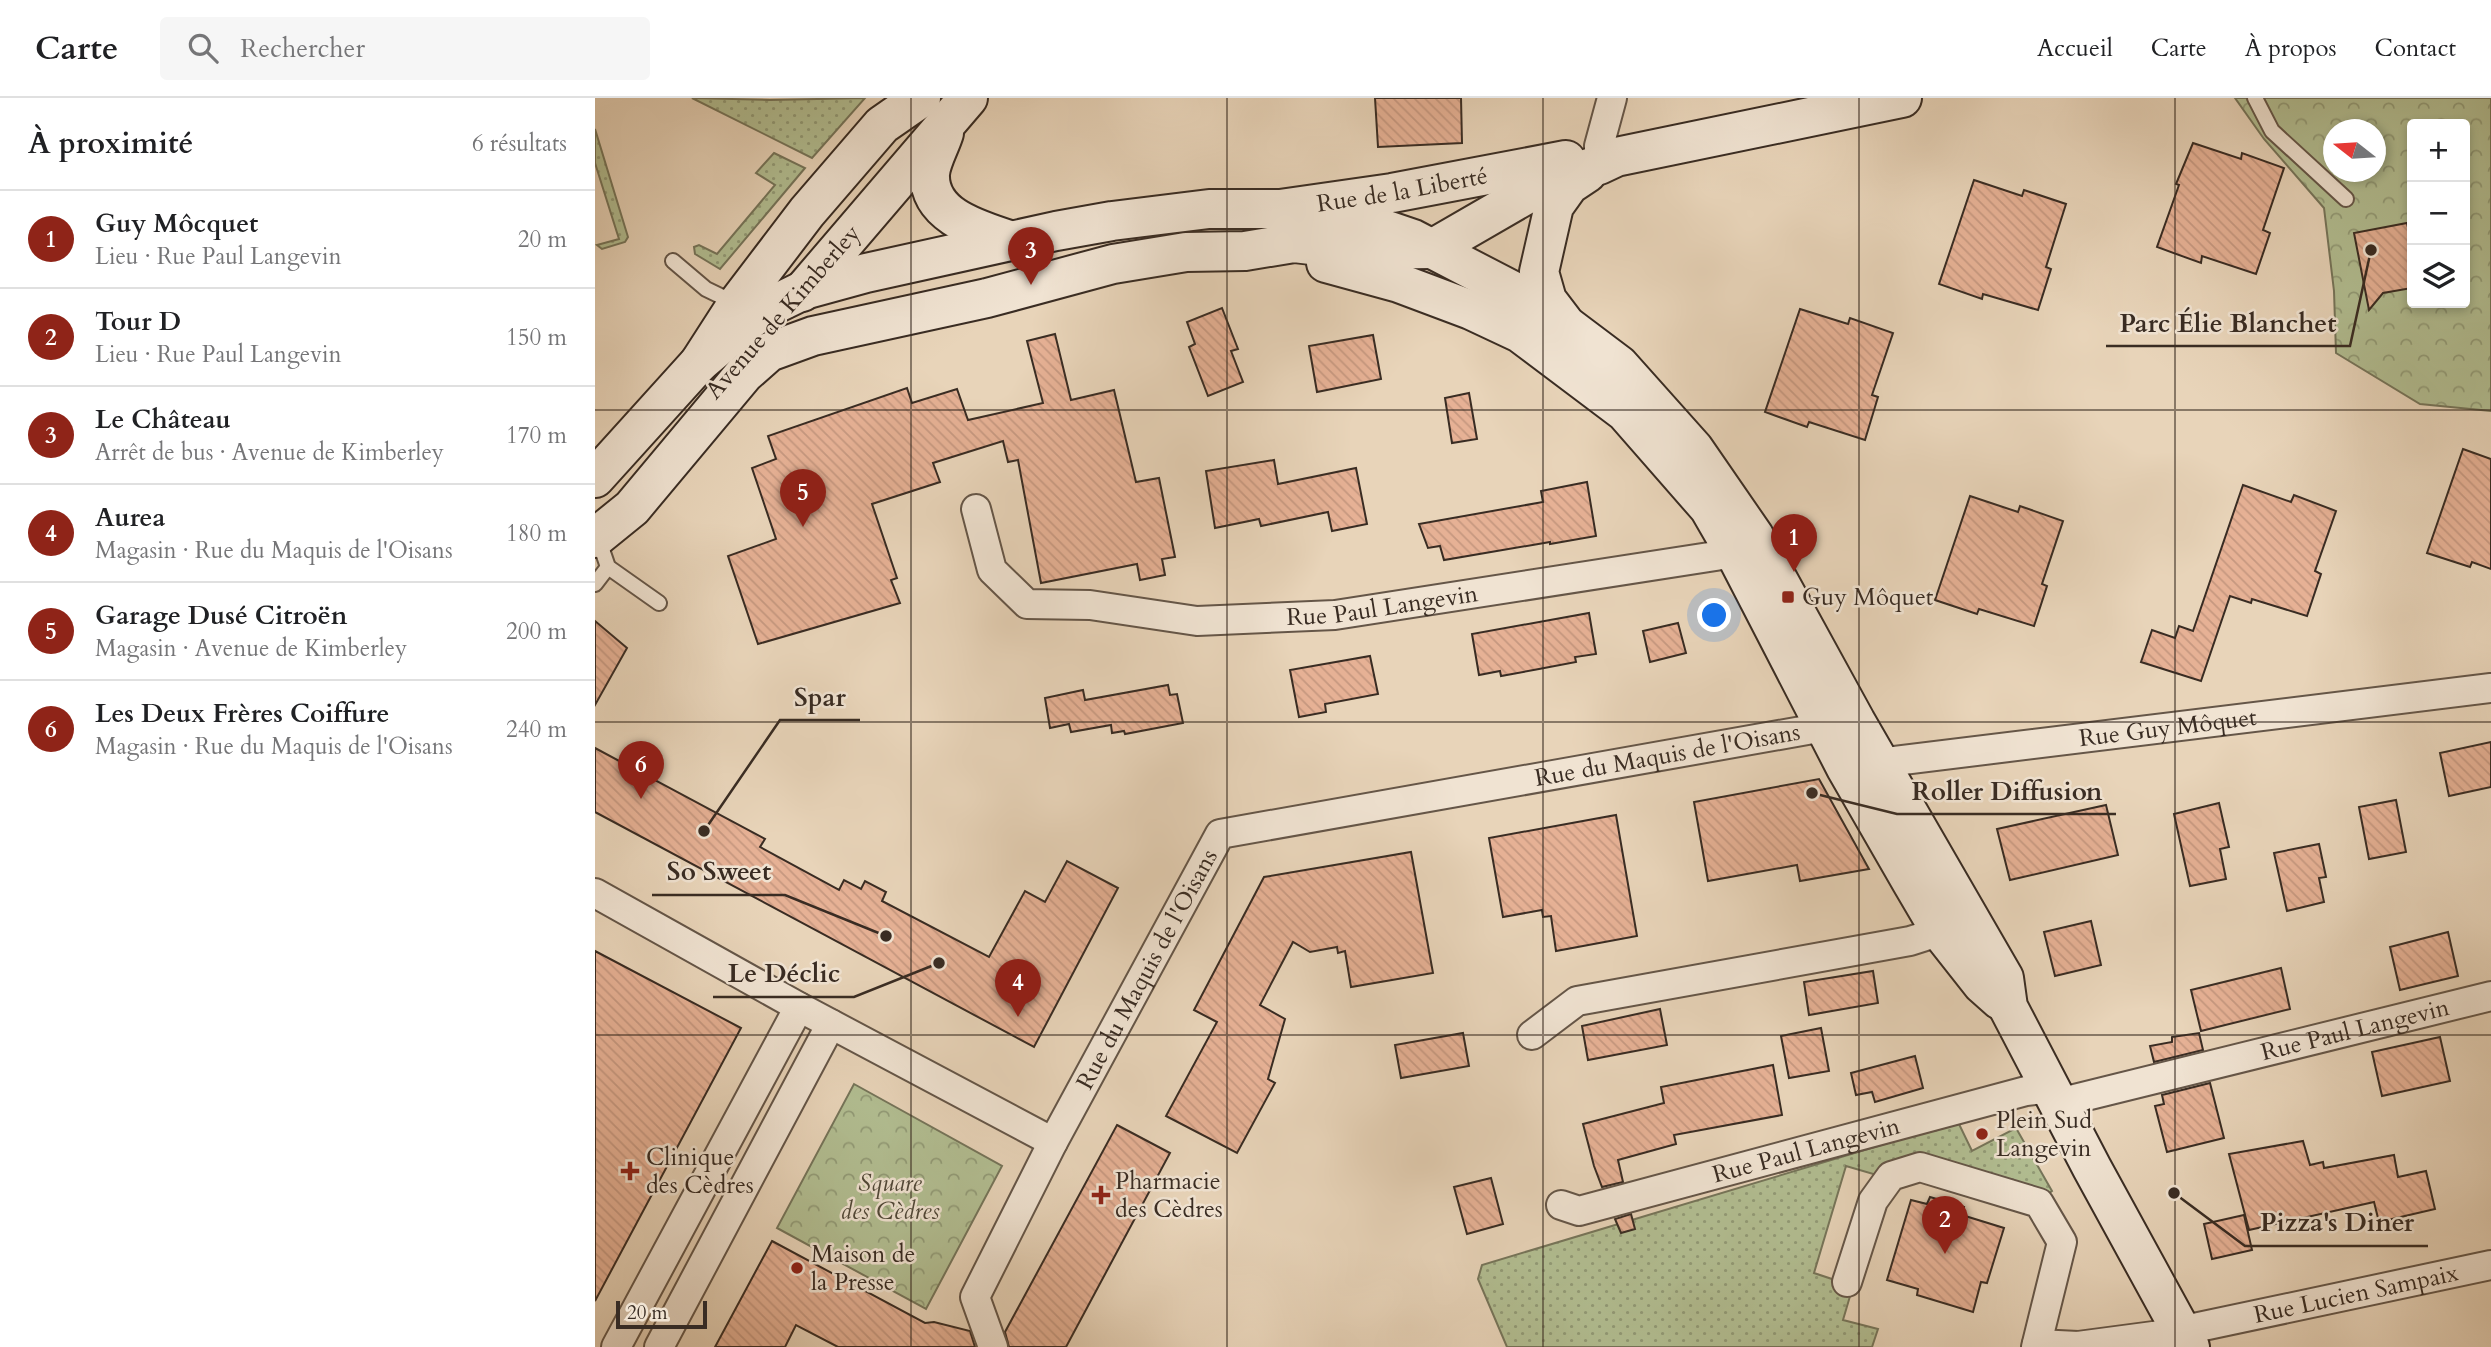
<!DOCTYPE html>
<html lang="fr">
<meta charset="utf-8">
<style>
body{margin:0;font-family:Cardo,serif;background:#f6f6f6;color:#202124}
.controls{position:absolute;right:21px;top:21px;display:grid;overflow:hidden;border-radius:7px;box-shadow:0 4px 10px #0003}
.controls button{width:63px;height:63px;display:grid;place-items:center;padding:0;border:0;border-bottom:2px solid #e0e0e0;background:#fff;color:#202124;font:35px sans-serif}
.compass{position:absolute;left:1728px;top:21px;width:63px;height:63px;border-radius:50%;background:#fff;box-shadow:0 4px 10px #0003;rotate:287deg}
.scale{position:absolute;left:21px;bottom:18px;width:91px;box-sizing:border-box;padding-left:7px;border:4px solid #392c23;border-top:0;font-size:19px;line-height:24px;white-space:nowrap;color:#392c23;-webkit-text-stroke:5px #f0e3d2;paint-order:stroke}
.you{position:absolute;left:1120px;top:518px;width:24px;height:24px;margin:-18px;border:5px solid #fff;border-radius:50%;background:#1a73e8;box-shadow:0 0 0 10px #1a73e833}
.badge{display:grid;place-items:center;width:46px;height:46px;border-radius:50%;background:#8f2418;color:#fff;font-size:23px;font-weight:700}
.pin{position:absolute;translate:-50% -58px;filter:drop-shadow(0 2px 4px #0008)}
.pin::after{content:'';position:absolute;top:37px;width:24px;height:21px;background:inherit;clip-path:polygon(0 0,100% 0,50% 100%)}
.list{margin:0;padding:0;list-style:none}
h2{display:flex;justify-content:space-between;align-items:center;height:91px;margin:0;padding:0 28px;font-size:30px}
h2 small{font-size:23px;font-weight:400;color:#757577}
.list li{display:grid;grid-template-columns:46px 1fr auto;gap:21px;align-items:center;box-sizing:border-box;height:98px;padding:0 28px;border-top:2px solid #e0e0e0}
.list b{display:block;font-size:26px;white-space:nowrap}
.list p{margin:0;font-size:23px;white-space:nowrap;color:#757577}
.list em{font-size:23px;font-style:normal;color:#757577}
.icon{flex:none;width:38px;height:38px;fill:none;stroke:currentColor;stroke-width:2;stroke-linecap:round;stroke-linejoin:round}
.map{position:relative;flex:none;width:1896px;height:1249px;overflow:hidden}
header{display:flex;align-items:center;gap:42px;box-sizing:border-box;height:98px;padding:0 35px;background:#fff;border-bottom:2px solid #e0e0e0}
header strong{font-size:33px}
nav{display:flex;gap:38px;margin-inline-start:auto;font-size:24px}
.search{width:490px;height:63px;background:#f6f6f6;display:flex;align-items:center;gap:18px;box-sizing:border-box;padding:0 24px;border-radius:7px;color:#757577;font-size:26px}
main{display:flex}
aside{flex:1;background:#fff}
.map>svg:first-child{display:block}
</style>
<header>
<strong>Carte</strong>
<div class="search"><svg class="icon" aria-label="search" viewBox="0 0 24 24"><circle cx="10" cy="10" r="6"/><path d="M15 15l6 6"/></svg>Rechercher</div>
<nav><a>Accueil</a><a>Carte</a><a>À propos</a><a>Contact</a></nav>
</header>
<main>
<aside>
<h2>À proximité<small>6 résultats</small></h2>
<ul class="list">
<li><span class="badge">1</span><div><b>Guy Môcquet</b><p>Lieu · Rue Paul Langevin</p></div><em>20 m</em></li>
<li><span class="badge">2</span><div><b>Tour D</b><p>Lieu · Rue Paul Langevin</p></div><em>150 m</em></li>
<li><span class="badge">3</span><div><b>Le Château</b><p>Arrêt de bus · Avenue de Kimberley</p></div><em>170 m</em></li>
<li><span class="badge">4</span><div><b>Aurea</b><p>Magasin · Rue du Maquis de l'Oisans</p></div><em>180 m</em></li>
<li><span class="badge">5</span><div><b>Garage Dusé Citroën</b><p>Magasin · Avenue de Kimberley</p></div><em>200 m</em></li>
<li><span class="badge">6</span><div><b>Les Deux Frères Coiffure</b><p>Magasin · Rue du Maquis de l'Oisans</p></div><em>240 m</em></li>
</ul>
</aside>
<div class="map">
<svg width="1896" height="1249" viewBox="0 0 1896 1249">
<defs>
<pattern id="grass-dots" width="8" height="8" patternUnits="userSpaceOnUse" patternTransform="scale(1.75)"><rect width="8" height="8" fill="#b2be92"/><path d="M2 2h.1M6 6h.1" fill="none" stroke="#929b77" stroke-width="1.8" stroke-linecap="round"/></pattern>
<pattern id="park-crowns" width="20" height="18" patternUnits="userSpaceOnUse" patternTransform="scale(1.75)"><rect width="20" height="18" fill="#b2be92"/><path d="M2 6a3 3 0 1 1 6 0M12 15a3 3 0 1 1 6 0" fill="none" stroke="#929b77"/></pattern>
<pattern id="building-back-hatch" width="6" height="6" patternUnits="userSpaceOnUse" patternTransform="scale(1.75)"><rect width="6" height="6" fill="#e6b195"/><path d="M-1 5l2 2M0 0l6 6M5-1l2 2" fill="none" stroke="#c69880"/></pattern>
</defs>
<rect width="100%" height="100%" fill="#e8d4b9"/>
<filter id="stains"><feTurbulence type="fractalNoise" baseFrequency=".00286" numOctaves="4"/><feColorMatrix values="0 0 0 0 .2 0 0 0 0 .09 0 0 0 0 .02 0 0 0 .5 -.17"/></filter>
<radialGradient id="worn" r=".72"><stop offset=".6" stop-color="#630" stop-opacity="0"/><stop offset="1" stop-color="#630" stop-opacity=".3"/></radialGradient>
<g fill="url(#grass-dots)" stroke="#76755a" stroke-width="2">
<path d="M97 0 175 2 270 0 217 60Z"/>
<path d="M0 31 33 139 30 144 7 151 2 147 24 141 0 65Z"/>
<path d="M179 55 210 70 125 171 100 156 99 149 104 147 122 156 180 87 161 75Z"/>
<path d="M1363 1024 1377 1053 1421 1030 1457 1093 1447 1101 1326 1062 1285 1078 1251 1068 1219 1175 1258 1188 1248 1222 1283 1231 1277 1249H912L883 1181 887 1167Z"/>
</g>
<g fill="url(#park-crowns)" stroke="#76755a" stroke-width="2" fill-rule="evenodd">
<path d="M1640 0H1896V313L1825 306 1741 255 1739 193 1729 110 1669 41ZM1817 26H1870V205H1817ZM1738 32H1780V74H1738Z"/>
<path d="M259 986 407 1068 331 1211 182 1130Z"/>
</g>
<g fill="url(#building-back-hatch)" stroke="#392c23" stroke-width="2">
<path d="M780 0H866L867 45 783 49Z"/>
<path d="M1598 45 1646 61 1647 55 1689 70 1668 132 1675 135 1661 176 1607 158 1606 165 1562 149 1584 87 1581 86Z"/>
<path d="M1379 82 1427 98 1429 92 1471 106 1451 169 1456 171 1443 212 1388 196 1387 201 1344 186Z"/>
<path d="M1812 125 1817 149V190L1788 195 1774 212 1759 135Z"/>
<path d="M627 210 643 251 636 253 648 284 613 298 594 249 600 246 592 224Z"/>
<path d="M1205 211 1253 226 1255 220 1298 235 1277 297 1283 299 1270 342 1214 324 1212 329 1170 314Z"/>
<path d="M460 236 476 302 519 292 541 384 564 380 580 459 567 461 570 477 545 482 542 466 446 485 423 362 413 364 408 343 338 365 345 384 277 406 302 480 296 482 305 505 163 546 133 458 181 441 157 370 181 361 173 338 312 290 317 305 362 291 373 322 448 305 432 243Z"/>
<path d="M778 237 786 281 722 294 714 248Z"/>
<path d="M874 295 882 341 857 345 850 300Z"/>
<path d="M1868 351 1896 361V471L1877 464 1875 469 1832 455Z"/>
<path d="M679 362 683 386 761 370 772 426 737 433 733 414 666 428 664 421 620 430 611 373Z"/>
<path d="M992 384 1001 438 955 446V444L849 462 845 448 833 450 824 426 948 404 946 393Z"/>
<path d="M1648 387 1696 404 1699 397 1741 413 1720 473 1726 476 1712 518 1657 501 1656 505 1635 498 1606 583 1546 564 1557 532 1580 540 1584 528 1598 533Z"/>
<path d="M1375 398 1423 414 1425 408 1468 423 1447 486 1452 488 1439 528 1384 511 1382 516 1340 502Z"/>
<path d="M994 515 1001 556 980 559 981 564 944 571 906 578 905 573 884 577 877 536Z"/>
<path d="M0 523 32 550 0 607Z"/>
<path d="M1083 525 1091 555 1055 564 1048 533Z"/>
<path d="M775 558 783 596 730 606 731 614 704 619 695 572Z"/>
<path d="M573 587 575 597 582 596 588 625 530 636 529 633 517 635 516 627 476 634 474 626 455 630 450 600 488 592 490 602Z"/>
<path d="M1896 644V689L1854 698 1845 655Z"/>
<path d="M0 650 170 741 165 749 244 792 249 782 266 791 270 783 291 794 287 803 394 859 430 793 450 804 472 763 523 790 439 949 0 714Z"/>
<path d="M1224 681 1274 771 1205 783 1202 767 1113 783 1099 704Z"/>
<path d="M1801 702 1811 754 1774 761 1764 709Z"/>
<path d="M1624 705 1634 749 1625 751 1631 781 1595 788 1579 716Z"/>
<path d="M1511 707 1523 757 1415 782 1402 731Z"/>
<path d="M1021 717 1042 838 961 853 956 818 948 819 947 812 908 819 894 740Z"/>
<path d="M1724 746 1731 779 1724 780 1729 804 1692 813 1679 755Z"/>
<path d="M816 754 838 875 756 889 750 853 743 855 742 849 715 854 698 844 665 907 690 921 673 981 680 985 642 1055 571 1018 622 924 599 912 669 779Z"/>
<path d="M1496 823 1506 867 1460 878 1449 834Z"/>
<path d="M1853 834 1863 878 1805 892 1795 849Z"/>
<path d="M0 853 146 930 0 1203Z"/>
<path d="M1686 870 1695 911 1606 933 1596 892Z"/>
<path d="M1278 873 1283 905 1214 917 1209 884Z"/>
<path d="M1065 911 1072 947 993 962 987 928Z"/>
<path d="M1226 930 1234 973 1194 980 1186 938Z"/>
<path d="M868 935 874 968 806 980 800 947Z"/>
<path d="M1604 935 1608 952 1559 964 1555 948 1577 944V939Z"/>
<path d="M1845 939 1855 983 1787 998 1777 954Z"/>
<path d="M1320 958 1328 990 1280 1004 1277 994 1261 997 1256 975Z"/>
<path d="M1178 967 1187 1017 1079 1037 1081 1046 1023 1062 1028 1084 1007 1089 999 1068 988 1026 1069 1005 1066 989Z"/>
<path d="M1615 985 1629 1040 1572 1054 1560 1008 1569 1006 1567 997Z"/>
<path d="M522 1027 575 1055 471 1249H414L410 1234Z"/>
<path d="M1708 1043 1715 1067 1728 1064 1729 1070 1799 1057 1803 1079 1831 1073 1840 1111 1784 1124 1779 1104 1654 1132 1634 1056Z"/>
<path d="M896 1080 908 1126 872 1136 859 1089Z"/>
<path d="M1335 1099 1369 1109 1367 1117 1409 1130 1392 1185 1386 1184 1378 1214 1322 1197 1323 1191 1292 1182 1316 1102 1332 1106Z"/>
<path d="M1036 1116 1040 1131 1026 1135 1020 1121Z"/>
<path d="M1649 1117 1657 1152 1617 1161 1609 1126Z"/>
<path d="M177 1143 330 1225 339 1224 375 1233 380 1249H243L201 1227 190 1249H120Z"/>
</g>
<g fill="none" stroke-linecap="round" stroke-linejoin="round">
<defs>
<g id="lane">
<path d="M1660 0 1677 33 1751 101"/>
<path d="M78 163 111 191 140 205"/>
<path d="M3 440 13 469 64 505"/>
<path d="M0 486 13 469"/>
</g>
<g id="street">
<path d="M1004 67V48L1017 0"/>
<path id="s1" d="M381 411 397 472 432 506 495 507 602 523 740 517 1140 455 1152 444"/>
<path id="s2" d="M1267 667 1896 590"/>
<path id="s3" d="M0 795 204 909 458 1044 625 736 1246 626"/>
<path d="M937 937 982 903 1315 843 1362 828"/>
<path id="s4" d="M1463 1005 1896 898"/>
<path id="s5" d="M966 1107 984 1113 1431 993 1456 990"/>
<path d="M1252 1184 1278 1103 1296 1078 1325 1069 1444 1105 1467 1144 1441 1249"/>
<path id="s6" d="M1442 1246 1483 1248 1566 1237 1896 1167"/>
<path d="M21 1249 204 909"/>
<path d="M64 1249 236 926"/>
<path d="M398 1249 380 1199 458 1044"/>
</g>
<g id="secondary">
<path d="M349 35C345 48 336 63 335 76 333 119 385 132 417 143"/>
<path d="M685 111 771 125 818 141 943 206 1024 267 1099 351 1159 438 1261 624 1409 880 1413 909 1497 1070 1595 1249"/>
<path d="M731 165 804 185 876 212 925 235 1030 314 1114 410 1140 455 1251 670 1316 783 1346 834 1387 886 1405 902"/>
<path d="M207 194 373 0"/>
<path d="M968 223 952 202 944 174 959 108 974 87 992 75"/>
<path id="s7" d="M104 265 164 214 209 192 271 175 461 133 517 123 614 111H685L797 95 971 62"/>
<path d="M0 380 104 265 142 206 212 114 287 27 326 0"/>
<path d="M0 440 37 410 149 276 174 254 218 238 392 200 518 166 591 154 650 153 699 145 760 152 837 151 958 81 1004 67 1021 59 1307 0"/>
</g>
</defs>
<use href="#lane" stroke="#655648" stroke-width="18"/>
<use href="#street" stroke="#655648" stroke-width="32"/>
<use href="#secondary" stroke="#392c23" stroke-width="42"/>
<use href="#lane" stroke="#f0e3d2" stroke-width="14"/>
<use href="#street" stroke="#f0e3d2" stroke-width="28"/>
<use href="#secondary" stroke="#f0e3d2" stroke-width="38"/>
</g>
<path fill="none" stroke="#392c23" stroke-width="2" stroke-opacity="0.55" d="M316 0V1249M632 0V1249M948 0V1249M1264 0V1249M1580 0V1249M0 312H1896M0 624H1896M0 937H1896"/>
<g fill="#8f2418" stroke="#f0e3d2" stroke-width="2.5">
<rect x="1186" y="492" width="14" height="14" rx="3.5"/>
<circle cx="1387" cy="1036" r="7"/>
<path d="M31.5 1062.5h7v7h7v7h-7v7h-7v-7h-7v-7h7z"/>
<path d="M502.5 1086.5h7v7h7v7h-7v7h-7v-7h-7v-7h7z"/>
<circle cx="202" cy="1170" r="7"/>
</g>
<g text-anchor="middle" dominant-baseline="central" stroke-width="5" stroke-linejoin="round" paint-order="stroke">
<g font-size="24" fill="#392c23" stroke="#f0e3d2">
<text stroke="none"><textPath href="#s7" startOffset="737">Rue de la Liberté</textPath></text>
<text transform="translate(188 214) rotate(-49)">Avenue de Kimberley</text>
<text stroke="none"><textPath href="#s1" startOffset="469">Rue Paul Langevin</textPath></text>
<text stroke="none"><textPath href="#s2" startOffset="308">Rue Guy Môquet</textPath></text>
<text stroke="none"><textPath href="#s3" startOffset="1326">Rue du Maquis de l'Oisans</textPath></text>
<text stroke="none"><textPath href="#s3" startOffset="718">Rue du Maquis de l'Oisans</textPath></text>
<text stroke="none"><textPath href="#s4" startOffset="306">Rue Paul Langevin</textPath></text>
<text stroke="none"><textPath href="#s5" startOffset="254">Rue Paul Langevin</textPath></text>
<text stroke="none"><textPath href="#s6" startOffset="324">Rue Lucien Sampaix</textPath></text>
</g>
<g font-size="24" fill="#392c23" stroke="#f0e3d2" text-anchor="start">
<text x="1207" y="499">Guy Môquet</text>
<text x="1401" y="1022">Plein Sud<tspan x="1401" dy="28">Langevin</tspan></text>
<text x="51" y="1059">Clinique<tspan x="51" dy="28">des Cèdres</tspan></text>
<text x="520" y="1083">Pharmacie<tspan x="520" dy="28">des Cèdres</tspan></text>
<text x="216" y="1156">Maison de<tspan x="216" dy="28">la Presse</tspan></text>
</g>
<g font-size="24" font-style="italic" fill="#514939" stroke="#f0e3d2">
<text x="295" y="1085">Square<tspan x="295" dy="28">des Cèdres</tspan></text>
</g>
</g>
<path fill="none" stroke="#392c23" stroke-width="2.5" d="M1776 152L1755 248H1511M109 733L185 622H265M1217 695L1302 716H1521M291 838L190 797H57M344 865L259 899H118M1579 1095L1650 1148H1833"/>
<g fill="#392c23" stroke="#f0e3d2" stroke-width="2.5">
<circle cx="1776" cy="152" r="7"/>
<circle cx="109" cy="733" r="7"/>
<circle cx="1217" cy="695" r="7"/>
<circle cx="291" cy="838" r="7"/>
<circle cx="344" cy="865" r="7"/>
<circle cx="1579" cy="1095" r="7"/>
</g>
<g font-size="26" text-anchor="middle" font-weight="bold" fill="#392c23" stroke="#f0e3d2" stroke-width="5" stroke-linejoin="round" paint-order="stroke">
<text x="1633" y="234">Parc Élie Blanchet</text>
<text x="225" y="608">Spar</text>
<text x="1412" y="702">Roller Diffusion</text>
<text x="124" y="782">So Sweet</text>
<text x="189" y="884">Le Déclic</text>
<text x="1742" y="1133">Pizza's Diner</text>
</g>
<rect width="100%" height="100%" filter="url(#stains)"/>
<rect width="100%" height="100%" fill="url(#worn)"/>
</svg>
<div class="controls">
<button>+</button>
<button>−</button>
<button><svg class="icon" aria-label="layers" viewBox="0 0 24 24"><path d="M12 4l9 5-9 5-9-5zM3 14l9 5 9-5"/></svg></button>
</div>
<svg class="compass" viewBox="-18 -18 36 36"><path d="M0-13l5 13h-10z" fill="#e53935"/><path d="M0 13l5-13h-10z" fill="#757577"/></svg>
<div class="scale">20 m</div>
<div class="you"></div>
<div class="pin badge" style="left:1199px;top:474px">1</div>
<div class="pin badge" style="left:1350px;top:1156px">2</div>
<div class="pin badge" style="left:436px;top:187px">3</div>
<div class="pin badge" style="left:423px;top:919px">4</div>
<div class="pin badge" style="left:208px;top:429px">5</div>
<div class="pin badge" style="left:46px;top:701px">6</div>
</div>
</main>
